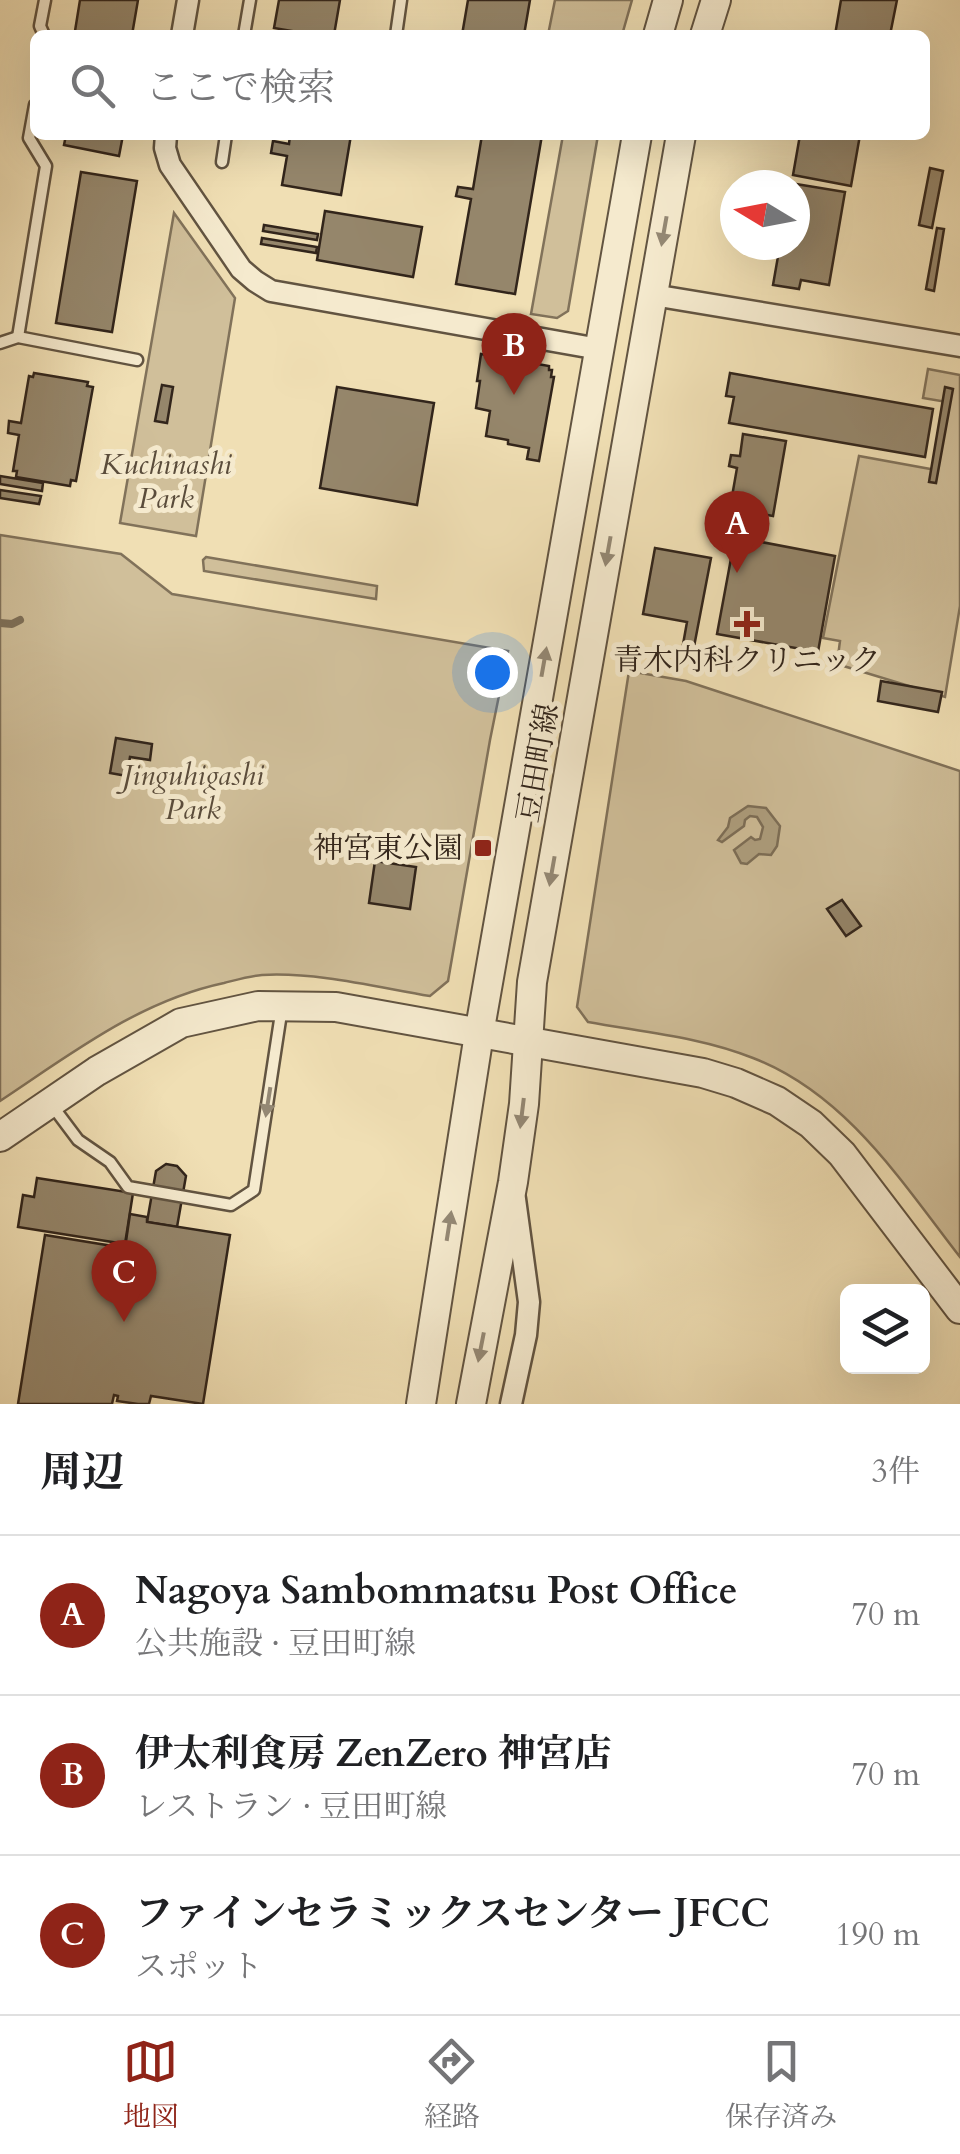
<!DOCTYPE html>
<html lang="ja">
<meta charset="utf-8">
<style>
body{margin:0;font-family:Cardo,"Noto Serif JP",serif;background:#f6f6f6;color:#202124}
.controls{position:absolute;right:30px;bottom:30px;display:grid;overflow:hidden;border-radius:15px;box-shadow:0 10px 40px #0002}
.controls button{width:90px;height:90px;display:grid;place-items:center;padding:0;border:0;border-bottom:2px solid #e0e0e0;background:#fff;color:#202124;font:50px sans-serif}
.compass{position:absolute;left:720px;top:170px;width:90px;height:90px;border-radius:50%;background:#fff;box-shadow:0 10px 40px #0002;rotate:280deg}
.you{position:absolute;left:492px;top:672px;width:35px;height:35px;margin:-25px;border:8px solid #fff;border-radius:50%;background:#1a73e8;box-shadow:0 0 0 15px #1a73e833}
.badge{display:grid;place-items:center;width:65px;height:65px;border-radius:50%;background:#8f2418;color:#fff;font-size:32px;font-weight:700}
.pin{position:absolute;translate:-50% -82px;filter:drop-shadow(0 2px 5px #0008)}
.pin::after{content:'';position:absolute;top:52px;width:35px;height:30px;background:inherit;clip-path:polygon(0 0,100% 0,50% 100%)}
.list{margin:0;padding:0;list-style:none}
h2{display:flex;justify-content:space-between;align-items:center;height:130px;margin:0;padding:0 40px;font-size:42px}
h2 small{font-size:32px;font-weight:400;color:#757577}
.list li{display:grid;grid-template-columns:65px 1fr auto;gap:30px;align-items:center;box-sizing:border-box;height:160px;padding:0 40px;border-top:2px solid #e0e0e0}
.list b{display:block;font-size:38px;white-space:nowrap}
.list p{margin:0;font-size:32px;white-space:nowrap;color:#757577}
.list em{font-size:32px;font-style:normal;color:#757577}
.icon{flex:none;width:55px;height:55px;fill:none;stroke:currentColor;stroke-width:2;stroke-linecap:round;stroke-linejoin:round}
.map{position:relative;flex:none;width:960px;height:1404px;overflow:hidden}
.search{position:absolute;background:#fff;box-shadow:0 10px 40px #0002;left:30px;right:30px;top:30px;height:110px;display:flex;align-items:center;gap:25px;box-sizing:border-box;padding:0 35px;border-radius:15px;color:#757577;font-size:38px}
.sheet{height:610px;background:#fff}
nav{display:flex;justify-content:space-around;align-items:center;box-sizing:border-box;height:140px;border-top:2px solid #e0e0e0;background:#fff;font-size:28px;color:#757577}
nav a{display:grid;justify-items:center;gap:5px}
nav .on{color:#8f2418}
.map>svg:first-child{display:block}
</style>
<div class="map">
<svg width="960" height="1404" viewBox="0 0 960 1404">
<rect width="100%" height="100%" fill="#f0dfb4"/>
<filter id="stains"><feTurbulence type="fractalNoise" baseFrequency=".002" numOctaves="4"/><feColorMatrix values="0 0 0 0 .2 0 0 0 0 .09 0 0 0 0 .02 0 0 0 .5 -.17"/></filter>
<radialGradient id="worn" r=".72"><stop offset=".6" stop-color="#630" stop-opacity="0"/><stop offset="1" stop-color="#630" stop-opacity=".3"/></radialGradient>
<g fill="#d0bf9a" stroke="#81725a" stroke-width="2.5">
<path d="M555 0H632L622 35H548Z"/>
<path d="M563 135H598L568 311 557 318 531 314Z"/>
<path d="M174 213 235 298 196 536 120 523Z"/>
<path d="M928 369 960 375V606L945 697 837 664 840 641 823 638 859 456 936 470 947 402 923 398Z"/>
<path d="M0 535 121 554 172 594 508 651 490 740 448 981 430 996C376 987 318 972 262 975 249 976 236 980 224 983 139 1001 71 1054 0 1101Z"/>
<path d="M206 557 377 586 376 599 204 571 203 560Z"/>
<path d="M629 671 686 681 960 771V1257C901 1181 846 1094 753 1058 701 1037 643 1032 588 1022L577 1007Z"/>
</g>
<path fill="#afa080" stroke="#7d6f58" stroke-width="2.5" d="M748 806 766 808 780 826 777 846 771 855 759 854 747 864 741 863 734 850 751 837 755 840 760 839 763 827 757 817 750 816 745 820 744 826 722 842 718 840 728 827 730 818Z"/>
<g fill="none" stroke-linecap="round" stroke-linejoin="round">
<path stroke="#7d6f58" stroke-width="8" d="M0 623 12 624 20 620"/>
</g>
<g fill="#95866b" stroke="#32251b" stroke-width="2.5">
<path d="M80 0H138L132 35H96L75 31Z"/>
<path d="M279 0H340L334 35H315L274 28Z"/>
<path d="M468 0H530L524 35H462Z"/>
<path d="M841 0H897L890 35H835Z"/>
<path d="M66 135H123L119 156 64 145Z"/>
<path d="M290 135H351L341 195 282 185 287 156 271 153 273 141 289 144Z"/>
<path d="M482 135H542L515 294 456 284 471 199 456 196 458 187 473 189Z"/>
<path d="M800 135H860L851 186 793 175Z"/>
<path d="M930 168 943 171 932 228 919 225Z"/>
<path d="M81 172 137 181 112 332 56 323Z"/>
<path d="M790 183 845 192 829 285 801 280 799 289 773 285 780 245H795V185H790Z"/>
<path d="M325 211 422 227 413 277 317 260Z"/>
<path d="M264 225 318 234 317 240 263 231Z"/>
<path d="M937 228 944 229 934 291 926 289Z"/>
<path d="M262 238 317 247 316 253 261 244Z"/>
<path d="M481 354 549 366V370H552L551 377H554L539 461 527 459 529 448 508 444V440L486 436 490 411 476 408 480 381H477Z"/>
<path d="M34 373 88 382 87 386 93 387 76 481 71 480 70 486 16 477 17 471H13L19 435 8 433 9 421 21 423 29 376 33 377Z"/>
<path d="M730 373 933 409 925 457 729 423 734 397 726 396Z"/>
<path d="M162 385 173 387 167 423 155 421Z"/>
<path d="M337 387 434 403 417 505 320 488Z"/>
<path d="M945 387 953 389 936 483 929 482Z"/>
<path d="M743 434 786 441 773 516 730 508 737 468 729 466 731 455 740 456Z"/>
<path d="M0 476 43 483 42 491 0 484Z"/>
<path d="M0 490 41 496 39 504 0 498Z"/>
<path d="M735 537 835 556 818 652 717 634Z"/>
<path d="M655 548 711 558 693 652 682 650 687 622 643 614Z"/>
<path d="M881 681 942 692 938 712 878 701Z"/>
<path d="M116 738 152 744 150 760 130 757 127 776 110 773Z"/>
<path d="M375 861 416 867 410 909 369 903Z"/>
<path d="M842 900 861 926 846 936 827 909Z"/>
<path d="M166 1164 177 1166 186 1176 177 1227 147 1222 156 1171Z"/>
<path d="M37 1178 133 1193 125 1244 18 1227 23 1195 34 1197Z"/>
<path d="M130 1214 147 1217V1222L230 1235 203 1404 151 1396 149 1404H138L117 1401 118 1396 114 1395 112 1404H18L45 1235 125 1248Z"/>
</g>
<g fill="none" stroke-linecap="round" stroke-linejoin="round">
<defs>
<g id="service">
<path d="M44 35 40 26 45 0"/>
<path d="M244 35 250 0"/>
<path d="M396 35 401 0"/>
<path d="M222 162 226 135"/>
<path d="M18 337 46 166 29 138 35 105"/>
<path d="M0 343 18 337 137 360"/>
<path d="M51 1104 78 1140 110 1162 128 1187 231 1205 254 1190 282 1007"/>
</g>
<g id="minor">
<path d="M182 35 188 0"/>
<path d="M166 135 165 148 170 165 241 269 255 281 271 291 599 349"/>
<path d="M653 295 960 346"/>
<path d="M511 1404 526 1335 529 1302 515 1199"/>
</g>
<g id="tertiary">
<path d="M658 35 668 0"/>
<path d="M705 35 716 0"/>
<path d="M0 1137 97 1071 181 1023 258 1006 336 1007 703 1073 736 1083 777 1101 811 1124 842 1154 960 1309"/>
<path d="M421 1404 479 1034 637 135"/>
<path d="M471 1404 513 1182 524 1104 532 982 681 135"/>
</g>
</defs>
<use href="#service" stroke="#625441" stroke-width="15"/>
<use href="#minor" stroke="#625441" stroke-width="25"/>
<use href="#tertiary" stroke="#625441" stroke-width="32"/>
<use href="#service" stroke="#f5eace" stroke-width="10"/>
<use href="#minor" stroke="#f5eace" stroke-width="20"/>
<use href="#tertiary" stroke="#f5eace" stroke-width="28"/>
</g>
<defs><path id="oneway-solid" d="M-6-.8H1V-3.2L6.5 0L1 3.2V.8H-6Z" transform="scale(2.5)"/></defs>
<g fill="#948874">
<use href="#oneway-solid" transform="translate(664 231) rotate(100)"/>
<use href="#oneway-solid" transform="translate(608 551) rotate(100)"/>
<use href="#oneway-solid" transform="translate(544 662) rotate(-80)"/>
<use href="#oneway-solid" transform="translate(552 871) rotate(100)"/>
<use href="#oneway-solid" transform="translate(268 1102) rotate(99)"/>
<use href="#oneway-solid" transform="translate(522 1113) rotate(97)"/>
<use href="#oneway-solid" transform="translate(449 1226) rotate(-81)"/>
<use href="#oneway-solid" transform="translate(481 1347) rotate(101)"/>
</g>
<g fill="#8f2418" stroke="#f5eace" stroke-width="4">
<path d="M742 609h10v10h10v10h-10v10h-10v-10h-10v-10h10z"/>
<rect x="473" y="838" width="20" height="20" rx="5"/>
</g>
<g text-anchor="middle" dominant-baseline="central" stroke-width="10" stroke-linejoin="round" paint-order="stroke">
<g font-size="30" font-style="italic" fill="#5a4c3b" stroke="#f5eace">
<text x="166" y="464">Kuchinashi<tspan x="166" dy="34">Park</tspan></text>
<text x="193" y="775">Jinguhigashi<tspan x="193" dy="34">Park</tspan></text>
</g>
<g font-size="30" fill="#32251b" stroke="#f5eace">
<text x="747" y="660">青木内科クリニック</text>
<text x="463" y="848" text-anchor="end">神宮東公園</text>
</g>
<g font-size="30" fill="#32251b" stroke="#f5eace">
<text transform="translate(538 763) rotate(-80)">豆田町線</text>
</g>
</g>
<rect width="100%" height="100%" filter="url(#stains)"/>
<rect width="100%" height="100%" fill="url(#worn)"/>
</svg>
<div class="controls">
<button><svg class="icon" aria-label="layers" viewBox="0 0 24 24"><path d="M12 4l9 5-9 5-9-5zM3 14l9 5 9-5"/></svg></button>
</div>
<svg class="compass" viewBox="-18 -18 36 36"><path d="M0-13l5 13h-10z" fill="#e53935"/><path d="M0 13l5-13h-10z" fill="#757577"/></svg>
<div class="you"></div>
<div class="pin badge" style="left:737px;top:573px">A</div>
<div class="pin badge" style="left:514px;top:395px">B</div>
<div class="pin badge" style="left:124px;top:1322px">C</div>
<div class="search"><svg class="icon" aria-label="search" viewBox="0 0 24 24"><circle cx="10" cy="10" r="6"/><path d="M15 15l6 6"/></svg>ここで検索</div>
</div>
<section class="sheet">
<h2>周辺<small>3件</small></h2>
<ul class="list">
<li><span class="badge">A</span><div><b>Nagoya Sambommatsu Post Office</b><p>公共施設 · 豆田町線</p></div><em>70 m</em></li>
<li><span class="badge">B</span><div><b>伊太利食房 ZenZero 神宮店</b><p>レストラン · 豆田町線</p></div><em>70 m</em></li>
<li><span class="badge">C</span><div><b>ファインセラミックスセンター JFCC</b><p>スポット</p></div><em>190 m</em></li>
</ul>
</section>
<nav>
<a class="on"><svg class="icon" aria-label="map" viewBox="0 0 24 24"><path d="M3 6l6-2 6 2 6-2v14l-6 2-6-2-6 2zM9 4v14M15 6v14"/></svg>地図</a>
<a><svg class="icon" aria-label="directions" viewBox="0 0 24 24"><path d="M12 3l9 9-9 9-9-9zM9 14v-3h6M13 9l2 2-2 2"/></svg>経路</a>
<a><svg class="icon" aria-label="saved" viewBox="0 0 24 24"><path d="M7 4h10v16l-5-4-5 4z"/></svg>保存済み</a>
</nav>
